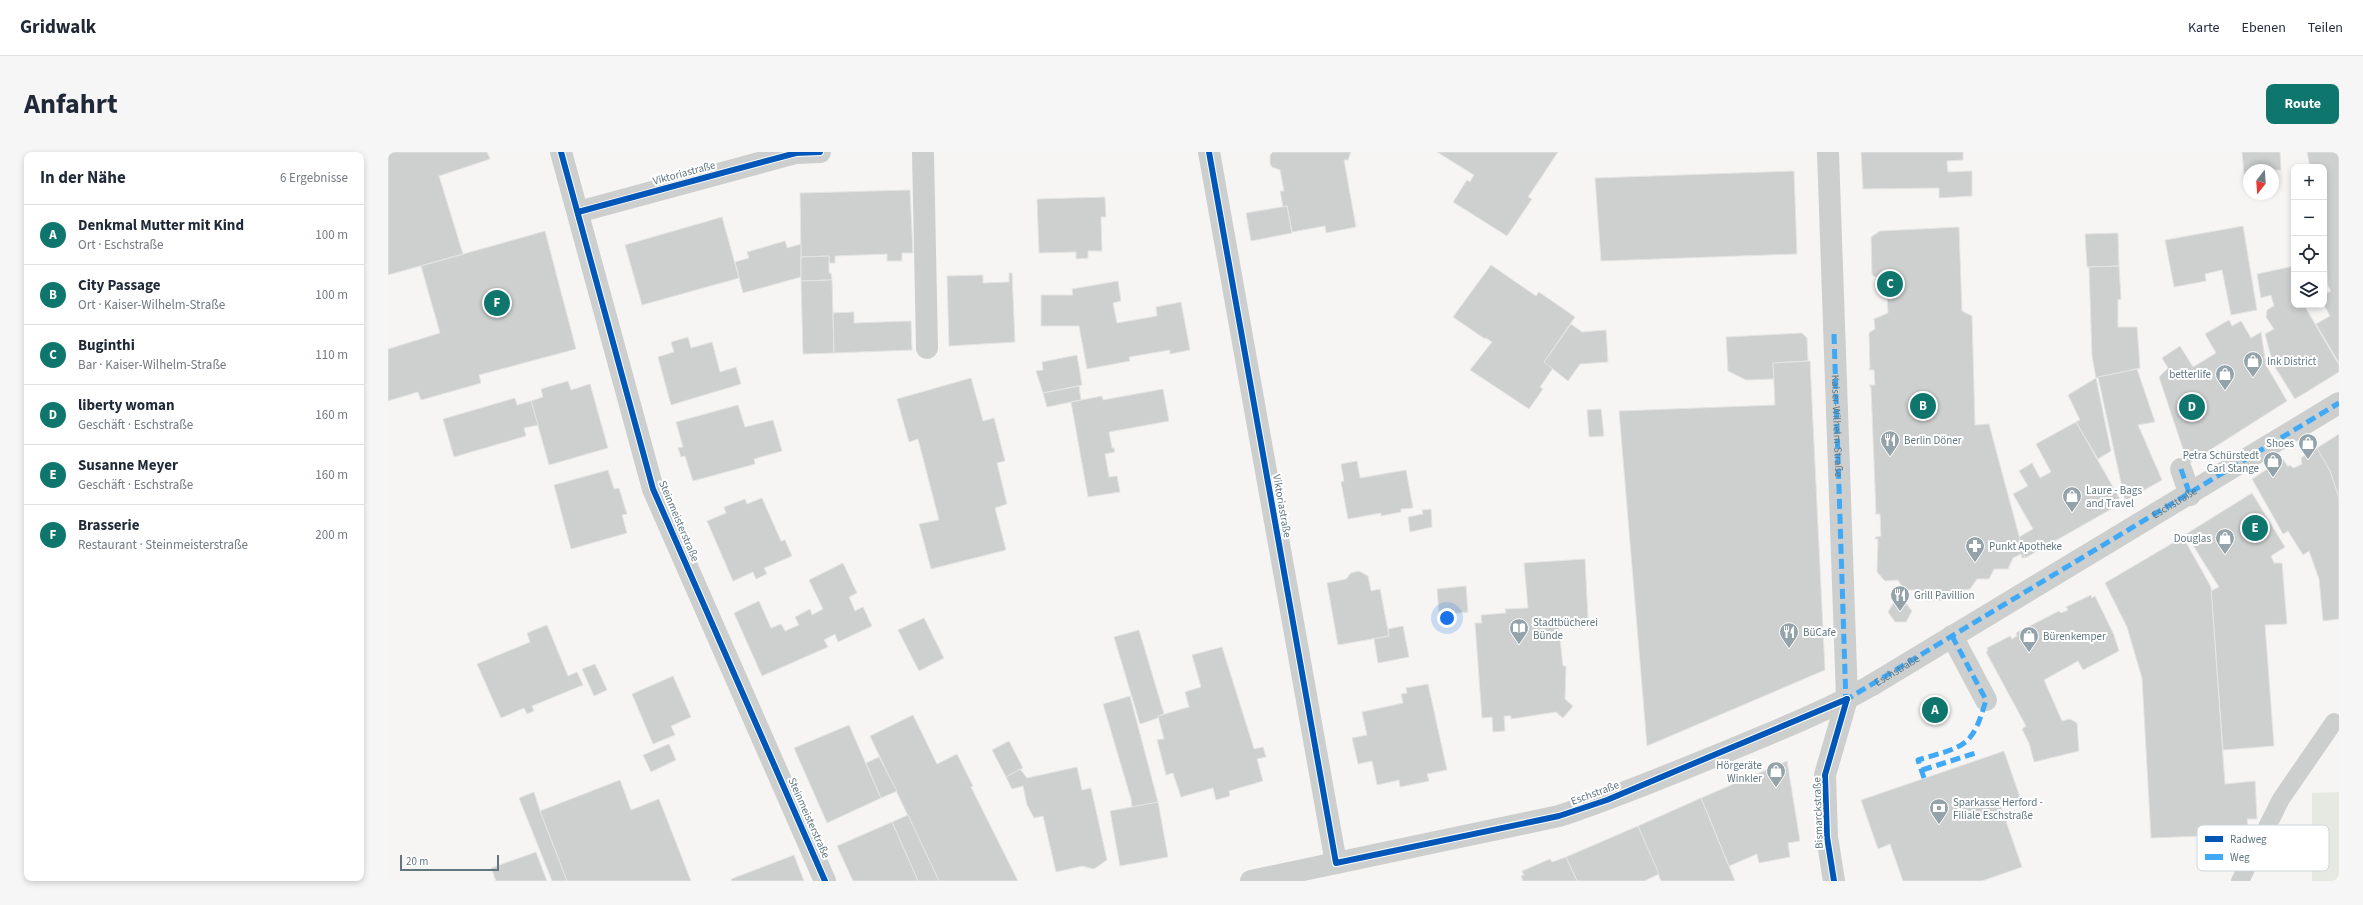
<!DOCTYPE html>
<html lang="de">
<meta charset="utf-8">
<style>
body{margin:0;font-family:"Source Sans 3",sans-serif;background:#f6f6f7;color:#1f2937}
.controls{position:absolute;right:12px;top:12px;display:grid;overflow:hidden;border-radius:8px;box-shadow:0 2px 6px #0003}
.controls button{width:36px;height:36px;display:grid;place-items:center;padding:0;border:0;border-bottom:1px solid #e0e1e3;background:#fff;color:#1f2937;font:20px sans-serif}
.compass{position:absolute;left:1855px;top:12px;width:36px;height:36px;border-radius:50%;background:#fff;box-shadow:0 2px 6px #0003;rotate:197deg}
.scale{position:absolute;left:12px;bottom:10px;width:99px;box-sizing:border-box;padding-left:4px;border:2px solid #607780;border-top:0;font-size:11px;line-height:14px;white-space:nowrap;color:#607780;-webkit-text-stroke:3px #fff;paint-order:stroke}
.you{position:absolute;left:1059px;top:466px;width:14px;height:14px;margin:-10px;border:3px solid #fff;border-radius:50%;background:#1a73e8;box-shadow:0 0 0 6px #1a73e833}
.badge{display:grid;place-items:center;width:26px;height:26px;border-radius:50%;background:#0f766e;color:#fff;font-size:13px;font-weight:700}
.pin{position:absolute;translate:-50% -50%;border:2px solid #fff;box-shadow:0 1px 4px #0006}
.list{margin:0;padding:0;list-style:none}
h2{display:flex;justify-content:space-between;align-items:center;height:52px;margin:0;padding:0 16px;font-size:17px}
h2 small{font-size:13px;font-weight:400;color:#747a83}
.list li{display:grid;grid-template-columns:26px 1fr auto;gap:12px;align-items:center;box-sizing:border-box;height:60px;padding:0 16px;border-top:1px solid #e0e1e3}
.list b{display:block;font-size:15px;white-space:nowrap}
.list p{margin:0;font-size:13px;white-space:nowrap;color:#747a83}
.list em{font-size:13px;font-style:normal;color:#747a83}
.icon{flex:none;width:22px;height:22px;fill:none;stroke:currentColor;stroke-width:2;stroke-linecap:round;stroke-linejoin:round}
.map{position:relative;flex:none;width:1951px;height:729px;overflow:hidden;border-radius:8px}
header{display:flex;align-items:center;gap:24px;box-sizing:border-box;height:56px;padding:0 20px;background:#fff;border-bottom:1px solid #e0e1e3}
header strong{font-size:19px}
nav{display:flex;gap:22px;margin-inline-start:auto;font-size:14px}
.intro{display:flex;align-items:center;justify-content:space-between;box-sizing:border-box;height:96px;padding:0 24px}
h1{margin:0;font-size:28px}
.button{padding:10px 18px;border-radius:8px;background:#0f766e;color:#fff;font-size:14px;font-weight:700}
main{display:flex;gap:24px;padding:0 24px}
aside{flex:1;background:#fff;border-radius:8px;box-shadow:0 2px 6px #0003}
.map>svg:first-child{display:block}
</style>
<header>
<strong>Gridwalk</strong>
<nav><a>Karte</a><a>Ebenen</a><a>Teilen</a></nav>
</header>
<div class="intro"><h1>Anfahrt</h1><a class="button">Route</a></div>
<main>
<aside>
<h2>In der Nähe<small>6 Ergebnisse</small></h2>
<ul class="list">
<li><span class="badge">A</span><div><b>Denkmal Mutter mit Kind</b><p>Ort · Eschstraße</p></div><em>100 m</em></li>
<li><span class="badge">B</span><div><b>City Passage</b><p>Ort · Kaiser-Wilhelm-Straße</p></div><em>100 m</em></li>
<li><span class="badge">C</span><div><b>Buginthi</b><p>Bar · Kaiser-Wilhelm-Straße</p></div><em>110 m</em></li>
<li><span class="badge">D</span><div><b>liberty woman</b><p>Geschäft · Eschstraße</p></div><em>160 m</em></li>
<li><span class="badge">E</span><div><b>Susanne Meyer</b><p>Geschäft · Eschstraße</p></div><em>160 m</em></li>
<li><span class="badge">F</span><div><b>Brasserie</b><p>Restaurant · Steinmeisterstraße</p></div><em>200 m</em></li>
</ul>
</aside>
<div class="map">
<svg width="1951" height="729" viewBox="0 0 1951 729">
<rect width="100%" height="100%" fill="#f6f5f4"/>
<path fill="#e6e9e2" d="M1951 640V729H1924V641Z"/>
<g fill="#ced0d0" stroke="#e5e4e4">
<path d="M0 0H99L102 7 51 24 75 102 0 123Z"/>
<path d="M885 0H963L960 8H956L968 75 938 81 937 74 904 80 899 54 895 55 892 39H896L892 18 884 15 882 12V3Z"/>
<path d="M1049 0H1170L1140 45 1144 47 1119 84 1065 50 1079 28 1082 30 1086 23Z"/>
<path d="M1473 0H1575V8L1559 9 1560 20 1584 19V44L1551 46V36L1475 37Z"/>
<path d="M1854 0H1892L1893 18H1861V22H1856Z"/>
<path d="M1919 0H1951V211L1928 172 1942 164 1936 153V143L1943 139 1940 134 1936 74V15H1922Z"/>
<path d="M1406 19 1409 102 1213 109 1207 26Z"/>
<path d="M522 38 525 101H514V109H499V102L447 104V111H441V104L413 105 412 41Z"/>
<path d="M717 45 718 65H713L714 99H700V106L688 107V100L651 101 649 47Z"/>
<path d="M899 54 904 81 863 89 858 61Z"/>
<path d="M334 65 351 126 254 153 237 93Z"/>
<path d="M1855 74 1869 158 1843 163 1834 118 1817 122 1818 129 1786 135 1777 88Z"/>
<path d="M1571 75 1574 159 1584 164 1587 273 1601 272 1637 406H1634L1633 402 1625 406 1620 417H1606L1601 427H1589L1582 437 1568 439 1564 448 1537 449 1529 438H1516L1510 428 1497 429 1489 420 1490 387H1487L1488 385 1493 384 1492 362H1487L1488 360 1483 236 1481 233H1487L1486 218H1481L1482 216 1481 181 1487 177 1486 167 1500 161 1499 145 1504 144 1503 136 1493 133V128L1484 123 1483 85 1492 79Z"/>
<path d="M157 79 188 197 91 223 93 231 33 248 30 240 0 249V197L52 181 33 114Z"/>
<path d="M1730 81 1731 114 1699 115 1697 82Z"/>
<path d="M397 89 399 96 413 92V125L355 141 347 110 361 106 359 100Z"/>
<path d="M441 104V121H443L444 128 413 129V105Z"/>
<path d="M1103 113 1148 144 1151 140 1187 165 1156 210 1165 216 1152 235 1155 237 1141 257 1082 218 1104 190 1098 186 1097 187 1065 165Z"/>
<path d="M1731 114 1733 147 1730 148V175H1749L1752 216 1708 226 1704 204 1701 115Z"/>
<path d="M1906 114V153H1916L1951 213V220L1907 247 1885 212 1877 182 1886 177 1878 165 1879 158 1886 154 1883 143 1873 146 1869 122Z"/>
<path d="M621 121H624L627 190 561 194 559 124 595 123V131L621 130Z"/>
<path d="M444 128 446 201 415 202 413 129Z"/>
<path d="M730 129 733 149 725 151 729 171 769 164 768 155 793 150 802 198 782 202V198L741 205 742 209 699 217 691 174H653V143H685L684 137Z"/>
<path d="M466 160V171L523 169 524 198 446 201 445 161Z"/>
<path d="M1841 168 1844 174 1853 169 1863 186 1873 180 1878 213 1899 249 1800 312 1771 225 1780 216 1774 206 1792 194 1805 215 1828 201 1817 182Z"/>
<path d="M1183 172 1194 180 1218 178 1220 210 1192 212 1180 229 1156 210Z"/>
<path d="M1414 181 1419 186 1420 209 1385 211 1386 227 1358 228 1340 219 1338 185Z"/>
<path d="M300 185 303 196 324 190 332 220 348 215 353 232 283 253 270 205 286 200 283 190Z"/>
<path d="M689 203 694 233 655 241 648 219 655 218 654 210Z"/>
<path d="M1422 209 1437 518 1259 594 1231 259 1387 253 1385 211Z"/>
<path d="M1749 217 1767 270 1750 273 1774 328 1737 349 1710 225Z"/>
<path d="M583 226 595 269 606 266 617 309 609 311 619 352 607 356 618 398 543 417 531 372 551 368 530 287 521 290 509 247Z"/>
<path d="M1708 226 1723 299 1710 307 1688 270 1692 268 1680 243Z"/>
<path d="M180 229 183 238 202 232 220 296 161 313 143 249 155 245 153 237Z"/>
<path d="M691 234 693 248 659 255 655 241Z"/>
<path d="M775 237 781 269 721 280 724 296H726L727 300 717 302 721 325 729 324 732 340 700 345 683 250 714 244 715 248Z"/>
<path d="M127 246 129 253 143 249 150 273 136 276 138 284 66 305 55 267Z"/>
<path d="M350 253 357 275 385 268 394 299 366 307 367 312 305 329 297 304 293 305 290 296 295 295 288 270Z"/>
<path d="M1213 257 1216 284 1201 285 1199 258Z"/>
<path d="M1688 270 1734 351 1637 406 1631 385 1645 377 1625 342 1640 334 1631 319 1644 311 1652 326 1663 320 1648 292Z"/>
<path d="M1951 282V346L1942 319 1929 296Z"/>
<path d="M1929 296 1942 319 1951 346V467L1935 469 1931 427 1921 399 1915 403 1900 379 1895 382 1864 327 1895 307 1900 315 1901 313 1906 316 1914 312 1913 306Z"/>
<path d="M969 309 972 326 1018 318 1025 356 1013 357V360L993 364V361L960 367 953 330 956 329 953 312Z"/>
<path d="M220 318 226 337 231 336 239 362 234 363 239 381 183 397 166 333Z"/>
<path d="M1864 341 1897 395 1883 404 1886 411H1894L1899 472 1877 473 1886 594 1835 598 1823 439 1831 435 1798 382Z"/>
<path d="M374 346 393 389 397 388 404 404 376 416 379 422 368 427 365 420 345 429 319 369 338 361 336 355 357 347 359 352Z"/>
<path d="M1043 357 1044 375 1022 380 1020 365 1035 362 1034 358Z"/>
<path d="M1795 385 1823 435 1837 632 1867 629 1869 667H1859L1861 687 1840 689 1839 683 1763 686 1754 526 1739 475 1717 431Z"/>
<path d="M1197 407 1200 467 1170 469 1175 514H1178L1177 547 1185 554 1175 566 1168 560 1123 567V564H1116L1117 579 1105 580 1104 565 1094 566 1087 471H1094L1093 463 1118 461 1117 457 1140 456 1136 411Z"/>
<path d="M455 411 469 441 461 445 467 459 475 455 484 474 450 490 447 482 436 488 440 495 374 524 346 461 371 449 383 476 393 472 397 479 411 473 407 465 422 457 424 463 435 457 421 428Z"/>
<path d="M971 419 980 424 983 439 992 437 1001 484 950 493 939 431 958 427 963 421Z"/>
<path d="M1078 434 1080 460 1051 463 1049 437Z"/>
<path d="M1703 443 1704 446 1707 444 1726 483 1731 499 1695 518 1690 509 1656 528 1674 569 1682 567 1689 571 1691 599 1646 610 1641 591 1634 577 1638 574 1598 500 1600 499 1599 496 1622 484 1624 487 1629 484 1628 481 1671 459 1673 461 1680 458 1678 455Z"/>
<path d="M1506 450H1517L1524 459 1518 470H1507L1500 460Z"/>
<path d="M536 466 556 506 531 519 510 478Z"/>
<path d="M159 473 180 524 189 520 195 533 144 554 146 559 139 562 136 556 113 566 89 512 142 490 139 481Z"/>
<path d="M1015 474 1021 505 990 511 986 487 1001 484 1000 477Z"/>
<path d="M751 478 776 562 770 564V566L752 572 726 485Z"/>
<path d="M834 495 866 597 875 595 878 605 869 607 875 629 841 639 842 644 828 648 825 636 793 645 785 621 778 623 769 588 776 587 770 564 801 555 797 540 813 535 804 503Z"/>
<path d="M207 512 219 538 206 544 194 517Z"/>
<path d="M285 524 303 565 283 574 287 583 265 592 244 542Z"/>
<path d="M1040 532 1059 618 1039 622 1041 629 1012 635 1011 628 989 633 984 609 970 612 964 586 979 583 974 560 1015 551 1013 542 1019 541 1018 536Z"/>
<path d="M742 544 770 650 744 655 743 647 715 552Z"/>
<path d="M525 563 549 612 569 602 585 634 583 635 630 729H551L482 584Z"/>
<path d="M461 573 493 646 439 671 406 596Z"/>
<path d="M621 589 635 616 618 625 604 598Z"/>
<path d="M281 592 288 608 263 620 255 603Z"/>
<path d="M1616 599 1633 648 1613 655 1634 715 1594 729H1515L1502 692 1490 697 1473 648Z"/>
<path d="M491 605 509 639 493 646 478 611Z"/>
<path d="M1399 609 1412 689 1400 691 1402 705 1371 711 1369 702 1341 714 1313 646Z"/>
<path d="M689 615 694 638 703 636 719 708 706 717 694 714 668 720 655 664 646 666 639 653 635 634 624 637 618 625 632 617 639 626Z"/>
<path d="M232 628 243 658 271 647 303 729H179L152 659Z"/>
<path d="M146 640 152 659 179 729H164L131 646Z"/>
<path d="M1313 646 1347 729H1273L1250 674Z"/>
<path d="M770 650 780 705 732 714 722 659Z"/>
<path d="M520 663 551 729H530L504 670Z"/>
<path d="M504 670 530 729H465L449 694Z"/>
<path d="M1250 674 1271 722 1256 729H1189L1178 705Z"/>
<path d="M148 700 159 729H108L103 716Z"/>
<path d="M406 703 416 729H344L343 727Z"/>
<path d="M1178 705 1189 729H1135L1133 724 1136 723 1134 719 1162 707 1164 710Z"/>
</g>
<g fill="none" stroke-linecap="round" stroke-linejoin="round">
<path stroke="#cdcfcf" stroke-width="18" d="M1852 729 1893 647 1946 570"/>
<g stroke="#cdcfcf" stroke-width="22">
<path d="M1793 317 1802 343"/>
<path d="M1564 484 1598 548"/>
<path id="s1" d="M1484 533 1951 251"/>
</g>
<g stroke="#cdcfcf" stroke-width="22">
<path d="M173 0 265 337 437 729"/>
<path d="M535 0 539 196"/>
<path d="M821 0 948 711"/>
<path id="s2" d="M1440 0 1459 547 1437 623 1439 685 1446 729"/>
<path d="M190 60 408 1 432 0"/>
<path d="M863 729 1171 664C1226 646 1280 623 1335 601 1385 580 1437 560 1484 533"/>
</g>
<g stroke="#3fa9f5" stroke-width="5" stroke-dasharray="10 5" stroke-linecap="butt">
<path d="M1446 182 1458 551"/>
<path d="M1793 317 1802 343"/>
<path d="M1456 549 1951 251"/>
<path d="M1534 618 1588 601"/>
<path d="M1536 626 1530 608C1576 594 1584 597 1598 548L1564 484"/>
</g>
<defs>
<g id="cycleway">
<path d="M173 0 265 337 437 729"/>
<path d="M821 0 948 711 1171 664 1219 648 1459 547"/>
<path d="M190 60 408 1 432 0"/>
<path d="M1446 729 1439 685 1437 623 1459 547"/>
</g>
</defs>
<use href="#cycleway" stroke="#fff" stroke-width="8"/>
<use href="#cycleway" stroke="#0057b8" stroke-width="6"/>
</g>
<defs>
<symbol id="shop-pin" viewBox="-11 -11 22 30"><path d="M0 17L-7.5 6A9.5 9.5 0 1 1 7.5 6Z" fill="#94a3a9" stroke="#fff"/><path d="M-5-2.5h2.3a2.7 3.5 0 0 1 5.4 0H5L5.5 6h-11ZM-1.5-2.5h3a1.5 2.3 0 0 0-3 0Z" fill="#fff"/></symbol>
<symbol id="restaurant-pin" viewBox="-11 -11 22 30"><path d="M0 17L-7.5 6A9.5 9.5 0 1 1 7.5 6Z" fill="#94a3a9" stroke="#fff"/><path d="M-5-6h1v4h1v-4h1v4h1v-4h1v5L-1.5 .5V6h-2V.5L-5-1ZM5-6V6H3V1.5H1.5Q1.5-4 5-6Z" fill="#fff"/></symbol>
<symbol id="pharmacy-pin" viewBox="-11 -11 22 30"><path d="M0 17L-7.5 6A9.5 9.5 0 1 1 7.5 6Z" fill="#94a3a9" stroke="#fff"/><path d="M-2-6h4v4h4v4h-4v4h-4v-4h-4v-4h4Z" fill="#fff"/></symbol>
<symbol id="library-pin" viewBox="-11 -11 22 30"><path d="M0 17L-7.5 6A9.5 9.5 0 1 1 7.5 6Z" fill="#94a3a9" stroke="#fff"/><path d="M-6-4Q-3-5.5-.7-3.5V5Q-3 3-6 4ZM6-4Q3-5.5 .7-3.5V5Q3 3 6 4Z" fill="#fff"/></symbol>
<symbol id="bank-pin" viewBox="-11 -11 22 30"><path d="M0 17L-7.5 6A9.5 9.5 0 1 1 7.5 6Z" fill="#94a3a9" stroke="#fff"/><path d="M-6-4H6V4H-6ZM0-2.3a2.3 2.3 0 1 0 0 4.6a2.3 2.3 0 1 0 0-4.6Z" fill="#fff"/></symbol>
</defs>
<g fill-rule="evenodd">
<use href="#shop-pin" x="1854" y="198" width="22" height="30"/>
<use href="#shop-pin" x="1826" y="211" width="22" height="30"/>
<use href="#restaurant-pin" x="1491" y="277" width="22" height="30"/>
<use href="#shop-pin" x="1909" y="280" width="22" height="30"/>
<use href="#shop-pin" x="1874" y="298" width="22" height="30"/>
<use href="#shop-pin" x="1673" y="333" width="22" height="30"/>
<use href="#shop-pin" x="1826" y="375" width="22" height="30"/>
<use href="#pharmacy-pin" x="1576" y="383" width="22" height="30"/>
<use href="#restaurant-pin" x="1501" y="432" width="22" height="30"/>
<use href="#library-pin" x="1120" y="465" width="22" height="30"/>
<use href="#restaurant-pin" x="1390" y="469" width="22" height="30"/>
<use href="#shop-pin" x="1630" y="473" width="22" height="30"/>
<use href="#shop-pin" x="1377" y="608" width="22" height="30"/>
<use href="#bank-pin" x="1540" y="645" width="22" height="30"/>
</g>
<g text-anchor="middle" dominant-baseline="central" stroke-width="4" stroke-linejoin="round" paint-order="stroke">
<g font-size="11" fill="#607780" stroke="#fff">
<text transform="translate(296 21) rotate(-15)">Viktoriastraße</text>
<text stroke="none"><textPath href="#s2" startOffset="274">Kaiser-Wilhelm-Straße</textPath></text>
<text stroke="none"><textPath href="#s1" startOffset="353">Eschstraße</textPath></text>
<text transform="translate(894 354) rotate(80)">Viktoriastraße</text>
<text transform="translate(291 369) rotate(67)">Steinmeisterstraße</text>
<text stroke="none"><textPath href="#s1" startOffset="29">Eschstraße</textPath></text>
<text transform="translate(1207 641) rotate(-20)">Eschstraße</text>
<text transform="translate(1430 661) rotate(-92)">Bismarckstraße</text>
<text transform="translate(421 666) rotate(66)">Steinmeisterstraße</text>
</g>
<g font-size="11" fill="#607780" stroke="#fff" text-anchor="start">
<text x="1879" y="209">Ink District</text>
<text x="1823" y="222" text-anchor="end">betterlife</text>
<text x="1516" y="288">Berlin Döner</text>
<text x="1906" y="291" text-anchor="end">Shoes</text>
<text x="1871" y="303" text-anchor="end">Petra Schürstedt<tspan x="1871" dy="13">Carl Stange</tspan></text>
<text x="1698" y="338">Laure - Bags<tspan x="1698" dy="13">and Travel</tspan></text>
<text x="1823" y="386" text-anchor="end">Douglas</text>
<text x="1601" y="394">Punkt Apotheke</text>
<text x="1526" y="443">Grill Pavillion</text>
<text x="1145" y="470">Stadtbücherei<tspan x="1145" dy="13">Bünde</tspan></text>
<text x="1415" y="480">BüCafe</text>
<text x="1655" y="484">Bürenkemper</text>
<text x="1374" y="613" text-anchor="end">Hörgeräte<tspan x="1374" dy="13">Winkler</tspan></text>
<text x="1565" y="650">Sparkasse Herford -<tspan x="1565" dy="13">Filiale Eschstraße</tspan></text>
</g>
</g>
<rect x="1809" y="673" width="132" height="46" rx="6" fill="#fff" stroke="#cfd6d9" stroke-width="1"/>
<rect x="1817" y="684" width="18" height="6" fill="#0057b8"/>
<rect x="1817" y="702" width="18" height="6" fill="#3fa9f5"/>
<g font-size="11" fill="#607780">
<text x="1842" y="691">Radweg</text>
<text x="1842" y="709">Weg</text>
</g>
</svg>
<div class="controls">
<button>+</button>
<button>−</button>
<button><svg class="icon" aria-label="locate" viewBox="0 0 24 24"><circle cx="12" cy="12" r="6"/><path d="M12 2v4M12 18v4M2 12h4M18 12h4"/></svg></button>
<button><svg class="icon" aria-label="layers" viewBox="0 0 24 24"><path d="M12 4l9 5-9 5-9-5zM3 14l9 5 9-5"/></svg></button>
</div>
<svg class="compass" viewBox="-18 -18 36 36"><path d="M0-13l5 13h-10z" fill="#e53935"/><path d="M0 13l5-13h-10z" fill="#747a83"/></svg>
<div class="scale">20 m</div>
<div class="you"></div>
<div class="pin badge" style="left:1547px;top:558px">A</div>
<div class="pin badge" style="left:1535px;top:254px">B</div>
<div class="pin badge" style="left:1502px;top:132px">C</div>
<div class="pin badge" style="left:1804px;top:255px">D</div>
<div class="pin badge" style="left:1867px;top:376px">E</div>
<div class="pin badge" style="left:109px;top:151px">F</div>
</div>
</main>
